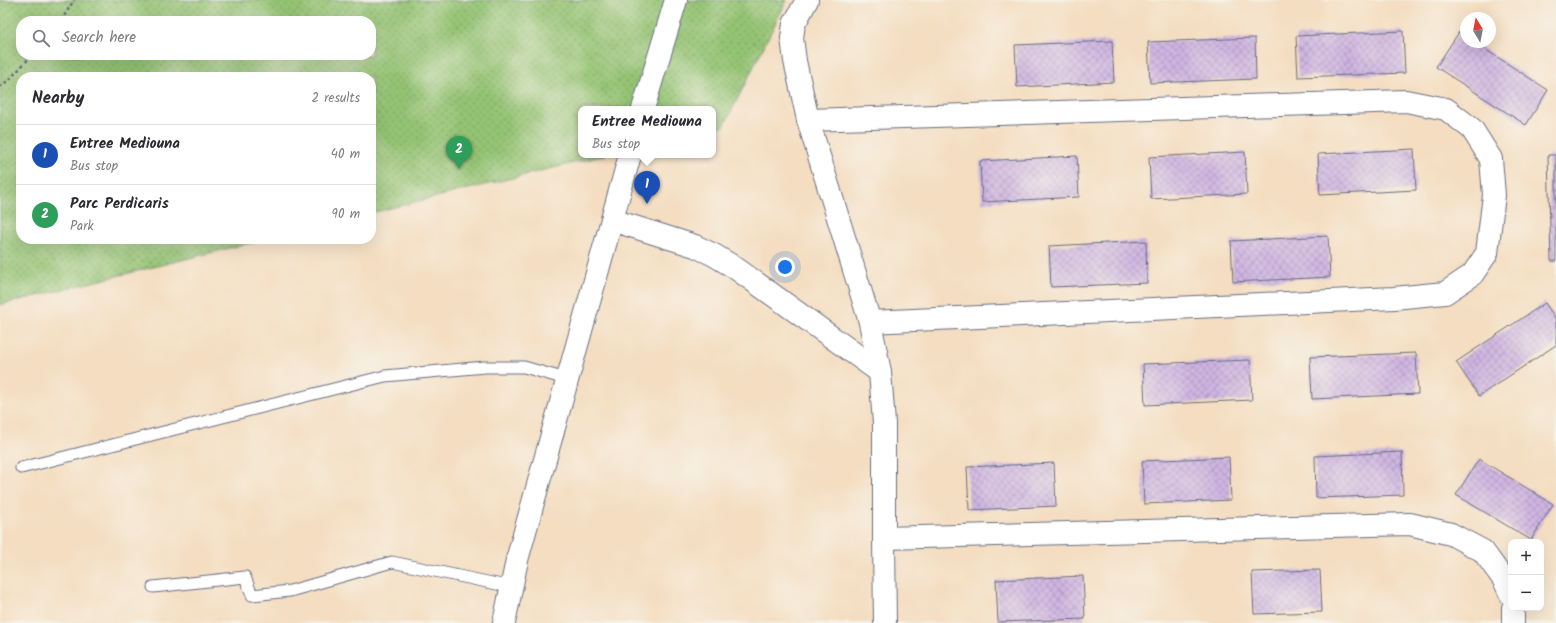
<!DOCTYPE html>
<meta charset="utf-8">
<style>
body{margin:0;font-family:Kalam,sans-serif;background:#f2f2f3;color:#2b2b33}
.controls{position:absolute;right:12px;bottom:12px;display:grid;overflow:hidden;border-radius:8px;box-shadow:0 4px 16px #0002}
.controls button{width:36px;height:36px;display:grid;place-items:center;padding:0;border:0;border-bottom:1px solid #e1e1e2;background:#fff;color:#2b2b33;font:20px sans-serif}
.compass{position:absolute;left:1460px;top:12px;width:36px;height:36px;border-radius:50%;background:#fff;box-shadow:0 4px 16px #0002;rotate:350deg}
.you{position:absolute;left:785px;top:267px;width:14px;height:14px;margin:-10px;border:3px solid #fff;border-radius:50%;background:#1a73e8;box-shadow:0 0 0 6px #1a73e833}
.badge{display:grid;place-items:center;width:26px;height:26px;border-radius:50%;background:#b45309;color:#fff;font-size:13px;font-weight:700}
.pin{position:absolute;translate:-50% -33px;filter:drop-shadow(0 1px 2px #0008)}
.pin::after{content:'';position:absolute;top:21px;width:14px;height:12px;background:inherit;clip-path:polygon(0 0,100% 0,50% 100%)}
.popup{position:absolute;left:578px;top:106px;width:138px;height:52px;box-sizing:border-box;display:grid;place-content:center;border-radius:8px;background:#fff;filter:drop-shadow(0 1px 3px #0005);font-size:13px;white-space:nowrap;color:#7c7c81}
.popup b{font-size:15px;color:#2b2b33}
.popup::after{content:'';position:absolute;left:50%;top:100%;margin-left:-8px;border:8px solid transparent;border-top-color:#fff}
.list{margin:0;padding:0;list-style:none}
h2{display:flex;justify-content:space-between;align-items:center;height:52px;margin:0;padding:0 16px;font-size:17px}
h2 small{font-size:13px;font-weight:400;color:#7c7c81}
.list li{display:grid;grid-template-columns:26px 1fr auto;gap:12px;align-items:center;box-sizing:border-box;height:60px;padding:0 16px;border-top:1px solid #e1e1e2}
.list b{display:block;font-size:15px;white-space:nowrap}
.list p{margin:0;font-size:13px;white-space:nowrap;color:#7c7c81}
.list em{font-size:13px;font-style:normal;color:#7c7c81}
.icon{flex:none;width:22px;height:22px;fill:none;stroke:currentColor;stroke-width:2;stroke-linecap:round;stroke-linejoin:round}
.map{position:relative;flex:none;width:1556px;height:623px;overflow:hidden}
.search{position:absolute;background:#fff;box-shadow:0 4px 16px #0002;left:16px;top:16px;width:360px;height:44px;display:flex;align-items:center;gap:10px;box-sizing:border-box;padding:0 14px;border-radius:16px;color:#7c7c81;font-size:15px}
.panel{position:absolute;background:#fff;box-shadow:0 4px 16px #0002;left:16px;top:72px;width:360px;height:172px;border-radius:16px}
.map>svg:first-child{display:block}
</style>
<div class="map">
<svg width="1556" height="623" viewBox="0 0 1556 623">
<defs>
<pattern id="park-dots" width="8" height="8" patternUnits="userSpaceOnUse"><rect width="8" height="8" fill="#94c373"/><path d="M2 2h.1M6 6h.1" fill="none" stroke="#789f62" stroke-width="1.8" stroke-linecap="round"/></pattern>
<pattern id="building-cross-hatch" width="8" height="8" patternUnits="userSpaceOnUse"><rect width="8" height="8" fill="#d0b6e2"/><path d="M0 0l8 8M0 8l8-8" fill="none" stroke="#a894ba"/></pattern>
</defs>
<rect width="100%" height="100%" fill="#f7f3e8"/>
<filter id="ink" filterUnits="userSpaceOnUse"><feTurbulence type="fractalNoise" baseFrequency=".025" numOctaves="2"/><feDisplacementMap in="SourceGraphic" scale="8" xChannelSelector="R" yChannelSelector="G"/><feConvolveMatrix kernelMatrix="1 2 1 2 8 2 1 2 1" color-interpolation-filters="sRGB"/></filter>
<filter id="wash" filterUnits="userSpaceOnUse"><feTurbulence type="fractalNoise" baseFrequency=".012" numOctaves="4" result="noise"/><feDisplacementMap in="SourceGraphic" scale="16" xChannelSelector="R" yChannelSelector="G"/><feGaussianBlur stdDeviation="0.9" result="paint"/><feColorMatrix in="noise" values="0 0 0 0 0 0 0 0 0 0 0 0 0 0 0 0 0 1.4 0 .05"/><feComposite in="paint" operator="in"/></filter>
<g filter="url(#wash)">
<rect width="100%" height="100%" fill="#f4ddc0"/>
<path fill="url(#park-dots)" stroke="#587968" fill-rule="evenodd" d="M0 0H787L724 126 713 128V109H581V155H606L371 213V77H21V239H266L0 305ZM21 21H371V55H21Z"/>
<g id="blocks">
<g fill="url(#building-cross-hatch)">
<path d="M1403 31 1405 73 1298 77 1296 36Z"/>
<path d="M1459 32 1466 37V42H1474L1548 90 1526 125 1436 67Z"/>
<path d="M1255 38 1256 79 1150 83 1148 42Z"/>
<path d="M1112 41 1114 82 1017 87 1015 45Z"/>
<path d="M1414 149 1416 190 1320 195 1318 154Z"/>
<path d="M1245 152 1247 194 1151 199 1149 157Z"/>
<path d="M1548 155H1556V261H1551Z"/>
<path d="M1077 156 1079 197 982 202 980 161Z"/>
<path d="M1328 236 1330 277 1233 282 1231 241Z"/>
<path d="M1146 241 1147 283 1051 287 1049 246Z"/>
<path d="M1545 303 1556 319V345L1479 396 1456 362Z"/>
<path d="M1416 353 1418 394 1312 399 1310 357Z"/>
<path d="M1250 360 1252 400 1145 405 1143 364Z"/>
<path d="M1402 452 1403 495 1316 498 1315 456Z"/>
<path d="M1229 457 1231 500 1144 504 1142 461Z"/>
<path d="M1479 459 1553 504 1531 540 1456 495Z"/>
<path d="M1054 463 1056 506 969 510 967 467Z"/>
<path d="M1320 570 1322 612 1254 614 1252 572Z"/>
<path d="M1083 576 1085 619 998 622 996 580Z"/>
</g>
</g>
</g>
<g filter="url(#ink)">
<use href="#blocks" fill-opacity="0" stroke="#676c80" stroke-width="1"/>
<g fill="none" stroke-linecap="round" stroke-linejoin="round">
<defs>
<g id="service">
<path d="M21 468 385 376 485 367H524L566 379"/>
<path d="M153 587 245 577 252 595 290 591 392 562 511 587"/>
</g>
<g id="minor">
<path d="M807 0 794 24 792 38 795 61 808 120 870 322 880 372 884 423V538L885 623"/>
<path d="M643 109 676 0"/>
<path d="M808 120 1406 101 1446 109 1472 129 1491 159 1494 195 1487 253 1472 275 1445 293 1394 298 870 322"/>
<path d="M612 220 695 246 714 255 734 267 880 372"/>
<path d="M884 538 1410 524 1451 534 1483 551 1504 580 1511 595"/>
<path d="M1513 608V623"/>
<path d="M504 623 517 560 630 155"/>
</g>
</defs>
<use href="#service" stroke="#676c80" stroke-width="13"/>
<use href="#minor" stroke="#676c80" stroke-width="24"/>
<g stroke="#676c80" stroke-width="2.5" stroke-dasharray="3 3" stroke-linecap="butt">
<path d="M61 21 74 0"/>
<path d="M0 87 10 79 32 55"/>
</g>
<use href="#service" stroke="#fff" stroke-width="11"/>
<use href="#minor" stroke="#fff" stroke-width="22"/>
</g>
</g>
</svg>
<div class="controls">
<button>+</button>
<button>−</button>
</div>
<svg class="compass" viewBox="-18 -18 36 36"><path d="M0-13l5 13h-10z" fill="#e53935"/><path d="M0 13l5-13h-10z" fill="#7c7c81"/></svg>
<div class="you"></div>
<div class="pin badge" style="left:647px;top:204px;background:#1a4fb4">1</div>
<div class="popup"><b>Entree Mediouna</b>Bus stop</div>
<div class="pin badge" style="left:459px;top:169px;background:#2e9e5b">2</div>
<div class="search"><svg class="icon" aria-label="search" viewBox="0 0 24 24"><circle cx="10" cy="10" r="6"/><path d="M15 15l6 6"/></svg>Search here</div>
<section class="panel">
<h2>Nearby<small>2 results</small></h2>
<ul class="list">
<li><span class="badge" style="background:#1a4fb4">1</span><div><b>Entree Mediouna</b><p>Bus stop</p></div><em>40 m</em></li>
<li><span class="badge" style="background:#2e9e5b">2</span><div><b>Parc Perdicaris</b><p>Park</p></div><em>90 m</em></li>
</ul>
</section>
</div>
